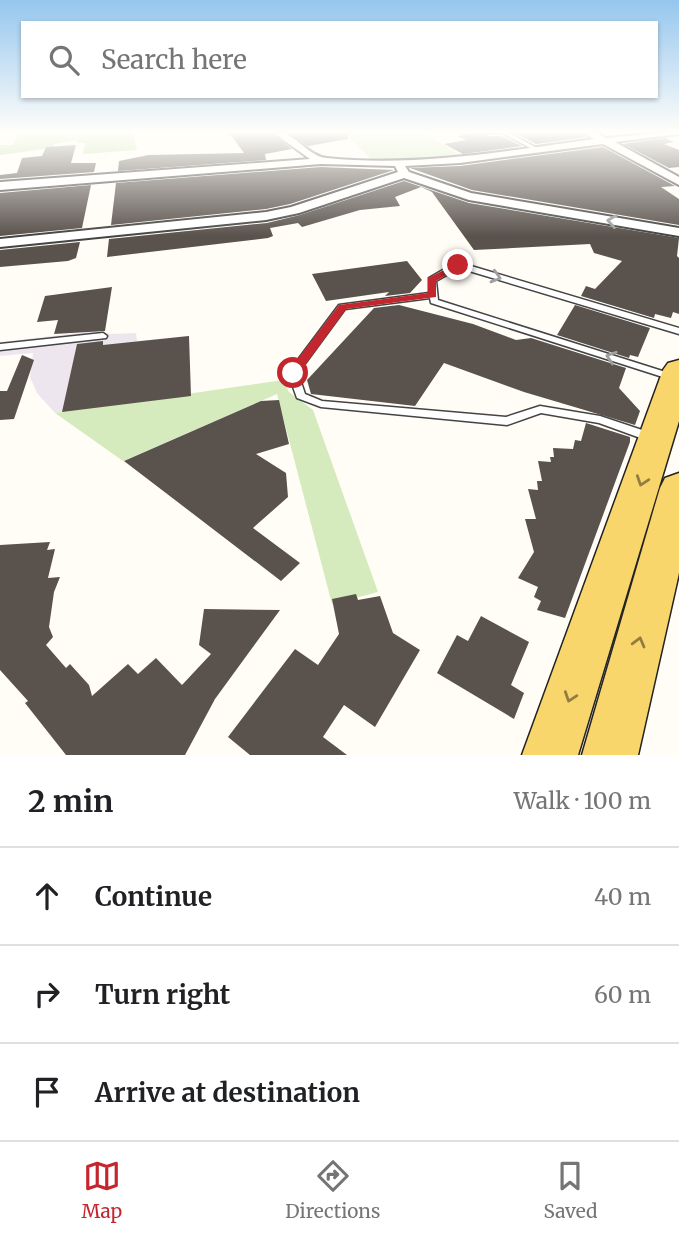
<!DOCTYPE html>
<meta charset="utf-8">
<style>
body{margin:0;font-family:Merriweather,serif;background:#f6f6f6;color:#202124}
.stop{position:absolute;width:21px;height:21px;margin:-16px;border:5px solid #c4262e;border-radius:50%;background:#fff}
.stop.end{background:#c4262e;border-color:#fff;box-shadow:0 2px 7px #0008}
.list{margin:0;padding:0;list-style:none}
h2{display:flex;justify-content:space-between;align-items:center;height:91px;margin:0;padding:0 28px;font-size:30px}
h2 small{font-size:23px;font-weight:400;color:#757577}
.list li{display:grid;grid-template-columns:46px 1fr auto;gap:21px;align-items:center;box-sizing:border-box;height:98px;padding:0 28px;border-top:2px solid #e0e0e0}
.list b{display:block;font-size:26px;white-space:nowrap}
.list em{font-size:23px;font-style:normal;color:#757577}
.icon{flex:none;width:38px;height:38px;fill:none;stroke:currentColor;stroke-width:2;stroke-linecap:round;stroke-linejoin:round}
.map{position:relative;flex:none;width:679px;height:755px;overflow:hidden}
.search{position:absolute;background:#fff;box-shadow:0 2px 5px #0004;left:21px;right:21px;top:21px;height:77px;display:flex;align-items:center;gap:18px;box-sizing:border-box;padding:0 24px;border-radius:0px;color:#757577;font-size:26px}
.sheet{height:385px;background:#fff}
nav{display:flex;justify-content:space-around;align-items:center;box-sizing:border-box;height:98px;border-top:2px solid #e0e0e0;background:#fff;font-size:19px;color:#757577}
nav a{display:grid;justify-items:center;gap:4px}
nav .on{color:#c4262e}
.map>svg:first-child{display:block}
</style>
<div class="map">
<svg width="679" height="755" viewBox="0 0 679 755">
<rect width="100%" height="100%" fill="#fffdf5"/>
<path fill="#eee6ef" d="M96 331 111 334 136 333 137 341 188 336 189 396 55 413 37 393 30 377 33 353 0 356V342Z"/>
<g fill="#d5ebbd">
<path d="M343 131H420L462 156 428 159 370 158Z"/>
<path d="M283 380 289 392 313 410 378 592 332 604 277 394 123 461 55 413Z"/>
</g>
<path fill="#b9dc9c" d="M21 131H132L137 150 83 154 85 143H77V140L54 144 52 148 0 155V145H13Z"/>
<g fill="#5a524d">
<path d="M228 131H269L292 149 265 154 266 160 118 171 119 161 148 155 244 153Z"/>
<path d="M285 131H347L348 139 308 146Z"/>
<path d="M484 131 489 136H501L522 146 463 154 444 144 466 140 457 136Z"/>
<path d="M510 131H580L587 137 536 144Z"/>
<path d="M665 138 674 142 664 144 679 150V167L669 168 623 144Z"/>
<path d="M76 145 71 163H96L94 172 0 179V175L17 173 22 158 42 156 46 147Z"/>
<path d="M603 147 675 186 661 187 679 199V225L472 190 410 168 460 166Z"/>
<path d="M321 167 394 170 290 204 266 209 111 225 116 183Z"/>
<path d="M404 181 469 203 679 238 677 256 679 258V314L673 312 671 318 655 314 654 318 581 296 586 286 595 289 622 261 594 253 590 244 474 250 432 192 421 187 395 197 400 206 360 210 302 227 298 223 270 228 273 236 268 238 107 257 109 239 267 223 300 215Z"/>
<path d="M91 185 82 228 0 236V193Z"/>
<path d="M80 242 76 258 68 261 0 267V250Z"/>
<path d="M407 261 422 280 410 293 385 296 389 292 326 301 312 274Z"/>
<path d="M112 287 105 331 54 334 58 320 37 322 45 296Z"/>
<path d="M399 305 473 324 516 340 531 338 626 368 619 388 640 411 635 425 524 392 444 363 415 406 311 394 307 380 374 308Z"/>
<path d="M575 305 650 328 638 357 630 355 629 358 557 335Z"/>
<path d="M189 336 191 396 62 412 77 344 103 341V345Z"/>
<path d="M22 355 34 360 14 419 0 420V391H7Z"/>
<path d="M279 400 289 444 256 454 286 473 288 497 253 528 300 563 281 581 124 461 261 401Z"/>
<path d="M586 423 630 437V442L565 618 537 610 541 601 534 597 538 587 518 578 534 552 525 519H536L528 489 538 490 537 481H542L538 461 551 462 550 457H554L553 448 573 449 575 440 581 441Z"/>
<path d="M50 542 47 550 55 549 48 578 60 577 54 592 49 627 53 637 46 645 66 668 70 664 89 685 92 696 128 664 138 674 156 658 182 685 211 654 199 645 204 609 280 610 215 699 185 755H66L25 703 28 701 0 670V545Z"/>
<path d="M356 594 358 600 380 596 393 633 420 650 375 727 344 705 323 737 347 755H250L228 737 295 649 318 665 339 634 332 599Z"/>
<path d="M481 616 529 642 511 685 524 693 514 719 437 673 457 635 468 641Z"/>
</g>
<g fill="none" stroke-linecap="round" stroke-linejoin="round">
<defs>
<g id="lane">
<path d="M487 131H505L541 150 536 151 502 133H489Z"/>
<path d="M455 263H461L679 328V334L459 268 436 281 438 300 675 375 677 377 672 380 669 379 431 303 430 298 345 309 298 373 305 394 322 401 506 417 540 406 600 416 654 434 655 437 654 440H646L599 423 541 413 507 425 321 407 297 398 288 373 339 305 429 293V278Z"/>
<path d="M103 333 107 336 106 338 0 350V344Z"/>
</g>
<path id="street" d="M271 131C294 129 306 156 327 158 416 167 507 151 594 139L582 131H593L606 138 679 131V134L615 142 679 177V185L603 144 460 163 405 166 409 172 471 193 679 228V236L469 200 404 178 299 213 266 220 0 247V239L266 212 291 207 398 172 395 166 321 164 0 190V182L310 159Z"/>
<g id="primary">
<path d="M679 360V421L578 755H522L663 370 668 363Z"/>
<path d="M679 473V573L638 755H582L660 488 665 478Z"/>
</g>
</defs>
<use href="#lane" stroke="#444" stroke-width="3"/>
<use href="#street" stroke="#444" stroke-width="4"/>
<use href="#primary" stroke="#222" stroke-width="3"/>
<use href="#lane" fill="#fff" fill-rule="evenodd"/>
<use href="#street" fill="#fff" fill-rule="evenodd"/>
<use href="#primary" fill="#f9d66b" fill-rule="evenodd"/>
</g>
<defs><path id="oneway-chevron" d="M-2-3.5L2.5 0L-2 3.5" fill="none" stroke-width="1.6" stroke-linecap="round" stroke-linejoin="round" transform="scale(1.75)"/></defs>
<g stroke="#a0a0a0">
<use href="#oneway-chevron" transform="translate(612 221) rotate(-170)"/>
<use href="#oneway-chevron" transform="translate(496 277) rotate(16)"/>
<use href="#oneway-chevron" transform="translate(611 357) rotate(-162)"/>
</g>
<g stroke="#917d42">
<use href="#oneway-chevron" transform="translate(642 481) rotate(109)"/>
<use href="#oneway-chevron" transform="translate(639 642) rotate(-75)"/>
<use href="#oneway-chevron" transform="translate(570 697) rotate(109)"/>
</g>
<linearGradient id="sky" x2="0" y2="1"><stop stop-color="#95c6ee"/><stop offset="0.56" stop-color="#fffefa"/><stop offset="1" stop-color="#fffefa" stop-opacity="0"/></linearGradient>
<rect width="679" height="236" fill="url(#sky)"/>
<path fill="#c4262e" d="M458 263 461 264V267L436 281V297L346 309 297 376 287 373 339 305 428 293V278Z"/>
</svg>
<div class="stop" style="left:293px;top:373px"></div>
<div class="stop end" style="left:458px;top:265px"></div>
<div class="search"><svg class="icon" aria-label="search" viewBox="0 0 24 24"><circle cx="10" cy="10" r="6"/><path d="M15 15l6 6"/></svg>Search here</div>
</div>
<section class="sheet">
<h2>2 min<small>Walk · 100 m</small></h2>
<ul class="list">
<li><svg class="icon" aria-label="ahead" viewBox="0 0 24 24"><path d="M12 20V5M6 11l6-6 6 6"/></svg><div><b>Continue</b></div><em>40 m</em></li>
<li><svg class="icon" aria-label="right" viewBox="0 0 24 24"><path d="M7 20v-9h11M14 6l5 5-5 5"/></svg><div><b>Turn right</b></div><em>60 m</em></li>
<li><svg class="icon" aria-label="arrive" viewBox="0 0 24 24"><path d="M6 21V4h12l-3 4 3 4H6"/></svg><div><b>Arrive at destination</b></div></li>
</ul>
</section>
<nav>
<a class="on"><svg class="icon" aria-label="map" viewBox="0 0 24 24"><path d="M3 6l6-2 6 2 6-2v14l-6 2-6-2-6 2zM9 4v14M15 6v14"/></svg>Map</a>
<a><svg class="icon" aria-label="directions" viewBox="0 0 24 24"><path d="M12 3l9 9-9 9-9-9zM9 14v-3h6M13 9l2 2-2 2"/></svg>Directions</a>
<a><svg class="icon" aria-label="saved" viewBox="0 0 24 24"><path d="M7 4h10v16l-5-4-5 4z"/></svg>Saved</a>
</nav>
